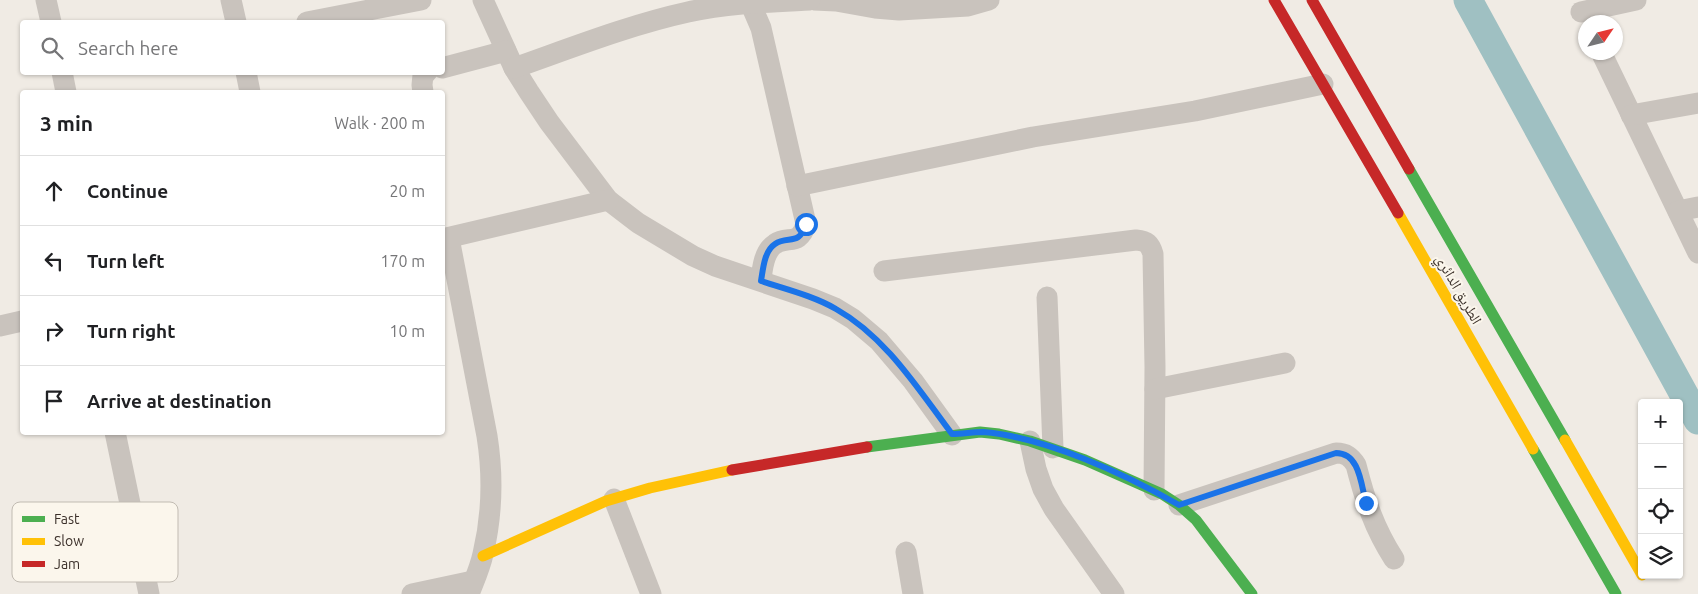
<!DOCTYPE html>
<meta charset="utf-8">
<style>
body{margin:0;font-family:Ubuntu,"Noto Naskh Arabic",sans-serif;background:#f6f6f6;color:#202124}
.controls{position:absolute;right:15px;bottom:15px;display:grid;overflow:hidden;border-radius:5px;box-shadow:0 1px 4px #0004}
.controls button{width:45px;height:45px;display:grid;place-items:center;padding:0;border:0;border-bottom:1px solid #e0e0e0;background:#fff;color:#202124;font:25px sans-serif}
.compass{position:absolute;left:1578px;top:15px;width:45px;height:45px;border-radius:50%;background:#fff;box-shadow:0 1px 4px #0004;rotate:55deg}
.stop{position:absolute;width:15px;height:15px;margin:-11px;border:4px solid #1a73e8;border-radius:50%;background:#fff}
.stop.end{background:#1a73e8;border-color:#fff;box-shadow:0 1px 5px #0008}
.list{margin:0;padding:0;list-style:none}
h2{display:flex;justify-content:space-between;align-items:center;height:65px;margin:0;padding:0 20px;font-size:21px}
h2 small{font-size:16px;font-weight:400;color:#757577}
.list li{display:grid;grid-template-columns:32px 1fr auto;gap:15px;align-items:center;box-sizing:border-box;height:70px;padding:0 20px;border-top:1px solid #e0e0e0}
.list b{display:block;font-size:19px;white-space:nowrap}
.list em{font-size:16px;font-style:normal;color:#757577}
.icon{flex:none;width:28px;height:28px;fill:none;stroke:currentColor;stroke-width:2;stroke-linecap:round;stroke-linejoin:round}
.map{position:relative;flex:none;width:1698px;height:594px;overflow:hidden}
.search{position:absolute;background:#fff;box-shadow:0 1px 4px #0004;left:20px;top:20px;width:425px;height:55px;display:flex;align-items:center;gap:12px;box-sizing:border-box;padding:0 18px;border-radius:5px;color:#757577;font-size:19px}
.panel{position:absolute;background:#fff;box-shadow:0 1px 4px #0004;left:20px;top:90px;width:425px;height:345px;border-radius:5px}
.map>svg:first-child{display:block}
</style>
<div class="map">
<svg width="1698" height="594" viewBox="0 0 1698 594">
<rect width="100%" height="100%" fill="#f0ebe4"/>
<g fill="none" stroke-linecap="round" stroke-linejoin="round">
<path stroke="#9fc0c2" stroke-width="29" d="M1468 0 1698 420"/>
<g stroke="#c9c3bd" stroke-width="21">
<path d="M46 0 51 22"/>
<path d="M231 0 236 22"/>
<path d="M483 0 514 68 529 92 549 122 608 200 638 223 693 256 715 266 813 299 835 308 853 319 879 341 913 381 952 435"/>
<path d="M749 0 761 28 806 224C799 247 788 235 775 244 764 251 762 269 761 281"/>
<path d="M814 0 836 1 875 8 899 10 968 6 989 0"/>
<path d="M1581 12 1636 0"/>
<path d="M307 22 421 0"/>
<path d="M1601 52 1698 253"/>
<path d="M442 68 506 51"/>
<path d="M514 68C571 48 629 25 688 12 728 3 769 2 810 0"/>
<path d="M62 72 66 92"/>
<path d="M246 72 250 92"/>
<path d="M423 92 422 85 423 75 427 72"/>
<path d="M1631 115 1698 103"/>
<path d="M797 186 1033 137 1195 111 1323 84"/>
<path d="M1678 211 1698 207"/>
<path d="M449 238 487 436C493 474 492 516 483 554 480 568 474 581 469 594"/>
<path d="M442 239 608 200"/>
<path d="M884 271 1136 240C1147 241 1150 244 1153 254L1155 367 1154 490"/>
<path d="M1047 297 1053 448"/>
<path d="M0 326 22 321"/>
<path d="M1155 389 1285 363"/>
<path d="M115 432 149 594"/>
<path d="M1030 441 1036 469 1043 489 1054 509 1114 594"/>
<path d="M614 499 651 594"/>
<path d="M1179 505 1336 453C1346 453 1351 457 1356 465 1365 500 1374 528 1394 559"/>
<path d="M906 552 913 594"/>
<path d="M412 594 473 581"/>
</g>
<g stroke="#4caf50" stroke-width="11">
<path d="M1409 169 1565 440"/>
<path d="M867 447 980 432 999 434 1030 441 1085 460 1162 494 1179 505 1196 520 1252 594"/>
<path d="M1533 449 1616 594"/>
</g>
<g stroke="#ffc107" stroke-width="11">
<path d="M1398 213 1533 449"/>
<path d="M1565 440 1642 575"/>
<path d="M483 556 606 501 650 488 732 470"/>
</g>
<g stroke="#c62828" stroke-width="11">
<path d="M1274 0 1398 213"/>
<path d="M1312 0 1409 169"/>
<path d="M732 470 867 447"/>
</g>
</g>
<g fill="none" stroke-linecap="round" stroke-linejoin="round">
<path stroke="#1a73e8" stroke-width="6" d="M806 224C799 247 788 235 775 244 764 251 763 270 761 281 785 289 814 296 836 309 886 337 918 389 952 434 962 434 973 432 983 432 1045 437 1125 474 1179 505L1336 453C1360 453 1361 485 1366 503"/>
</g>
<g text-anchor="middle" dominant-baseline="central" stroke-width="4" stroke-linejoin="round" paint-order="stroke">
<g font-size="15" fill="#3b302a" stroke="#fbf6ec">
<text transform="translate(1459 289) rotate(60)">الطريق الدائري</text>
</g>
</g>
<rect x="12" y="502" width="166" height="80" rx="8" fill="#fbf6ec" stroke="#c1bbb2" stroke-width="1"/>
<rect x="22" y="516" width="23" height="6" fill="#4caf50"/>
<rect x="22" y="538" width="23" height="7" fill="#ffc107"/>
<rect x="22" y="561" width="23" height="6" fill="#c62828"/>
<g font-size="14" fill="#3b302a">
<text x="54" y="524">Fast</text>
<text x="54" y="546">Slow</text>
<text x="54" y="569">Jam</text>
</g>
</svg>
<div class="controls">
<button>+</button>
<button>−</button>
<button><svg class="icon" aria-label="locate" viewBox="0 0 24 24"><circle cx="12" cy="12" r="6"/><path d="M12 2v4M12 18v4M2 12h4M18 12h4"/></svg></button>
<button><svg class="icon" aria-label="layers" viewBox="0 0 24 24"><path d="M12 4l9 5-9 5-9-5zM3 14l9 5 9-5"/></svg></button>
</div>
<svg class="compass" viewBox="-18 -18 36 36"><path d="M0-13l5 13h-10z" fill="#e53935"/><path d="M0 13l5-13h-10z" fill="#757577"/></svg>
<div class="stop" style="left:806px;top:224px"></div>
<div class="stop end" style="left:1366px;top:503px"></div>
<div class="search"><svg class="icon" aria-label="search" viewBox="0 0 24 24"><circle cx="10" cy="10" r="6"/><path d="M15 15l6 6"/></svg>Search here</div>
<section class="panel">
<h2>3 min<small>Walk · 200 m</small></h2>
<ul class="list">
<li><svg class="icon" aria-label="ahead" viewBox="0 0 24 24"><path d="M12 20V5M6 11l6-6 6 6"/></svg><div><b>Continue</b></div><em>20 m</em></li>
<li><svg class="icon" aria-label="left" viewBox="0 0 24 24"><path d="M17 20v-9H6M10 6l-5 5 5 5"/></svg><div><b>Turn left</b></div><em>170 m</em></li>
<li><svg class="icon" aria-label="right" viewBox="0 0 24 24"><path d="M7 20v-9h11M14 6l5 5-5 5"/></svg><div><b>Turn right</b></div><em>10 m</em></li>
<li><svg class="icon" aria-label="arrive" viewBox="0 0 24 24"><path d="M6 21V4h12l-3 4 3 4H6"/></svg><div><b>Arrive at destination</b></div></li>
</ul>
</section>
</div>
